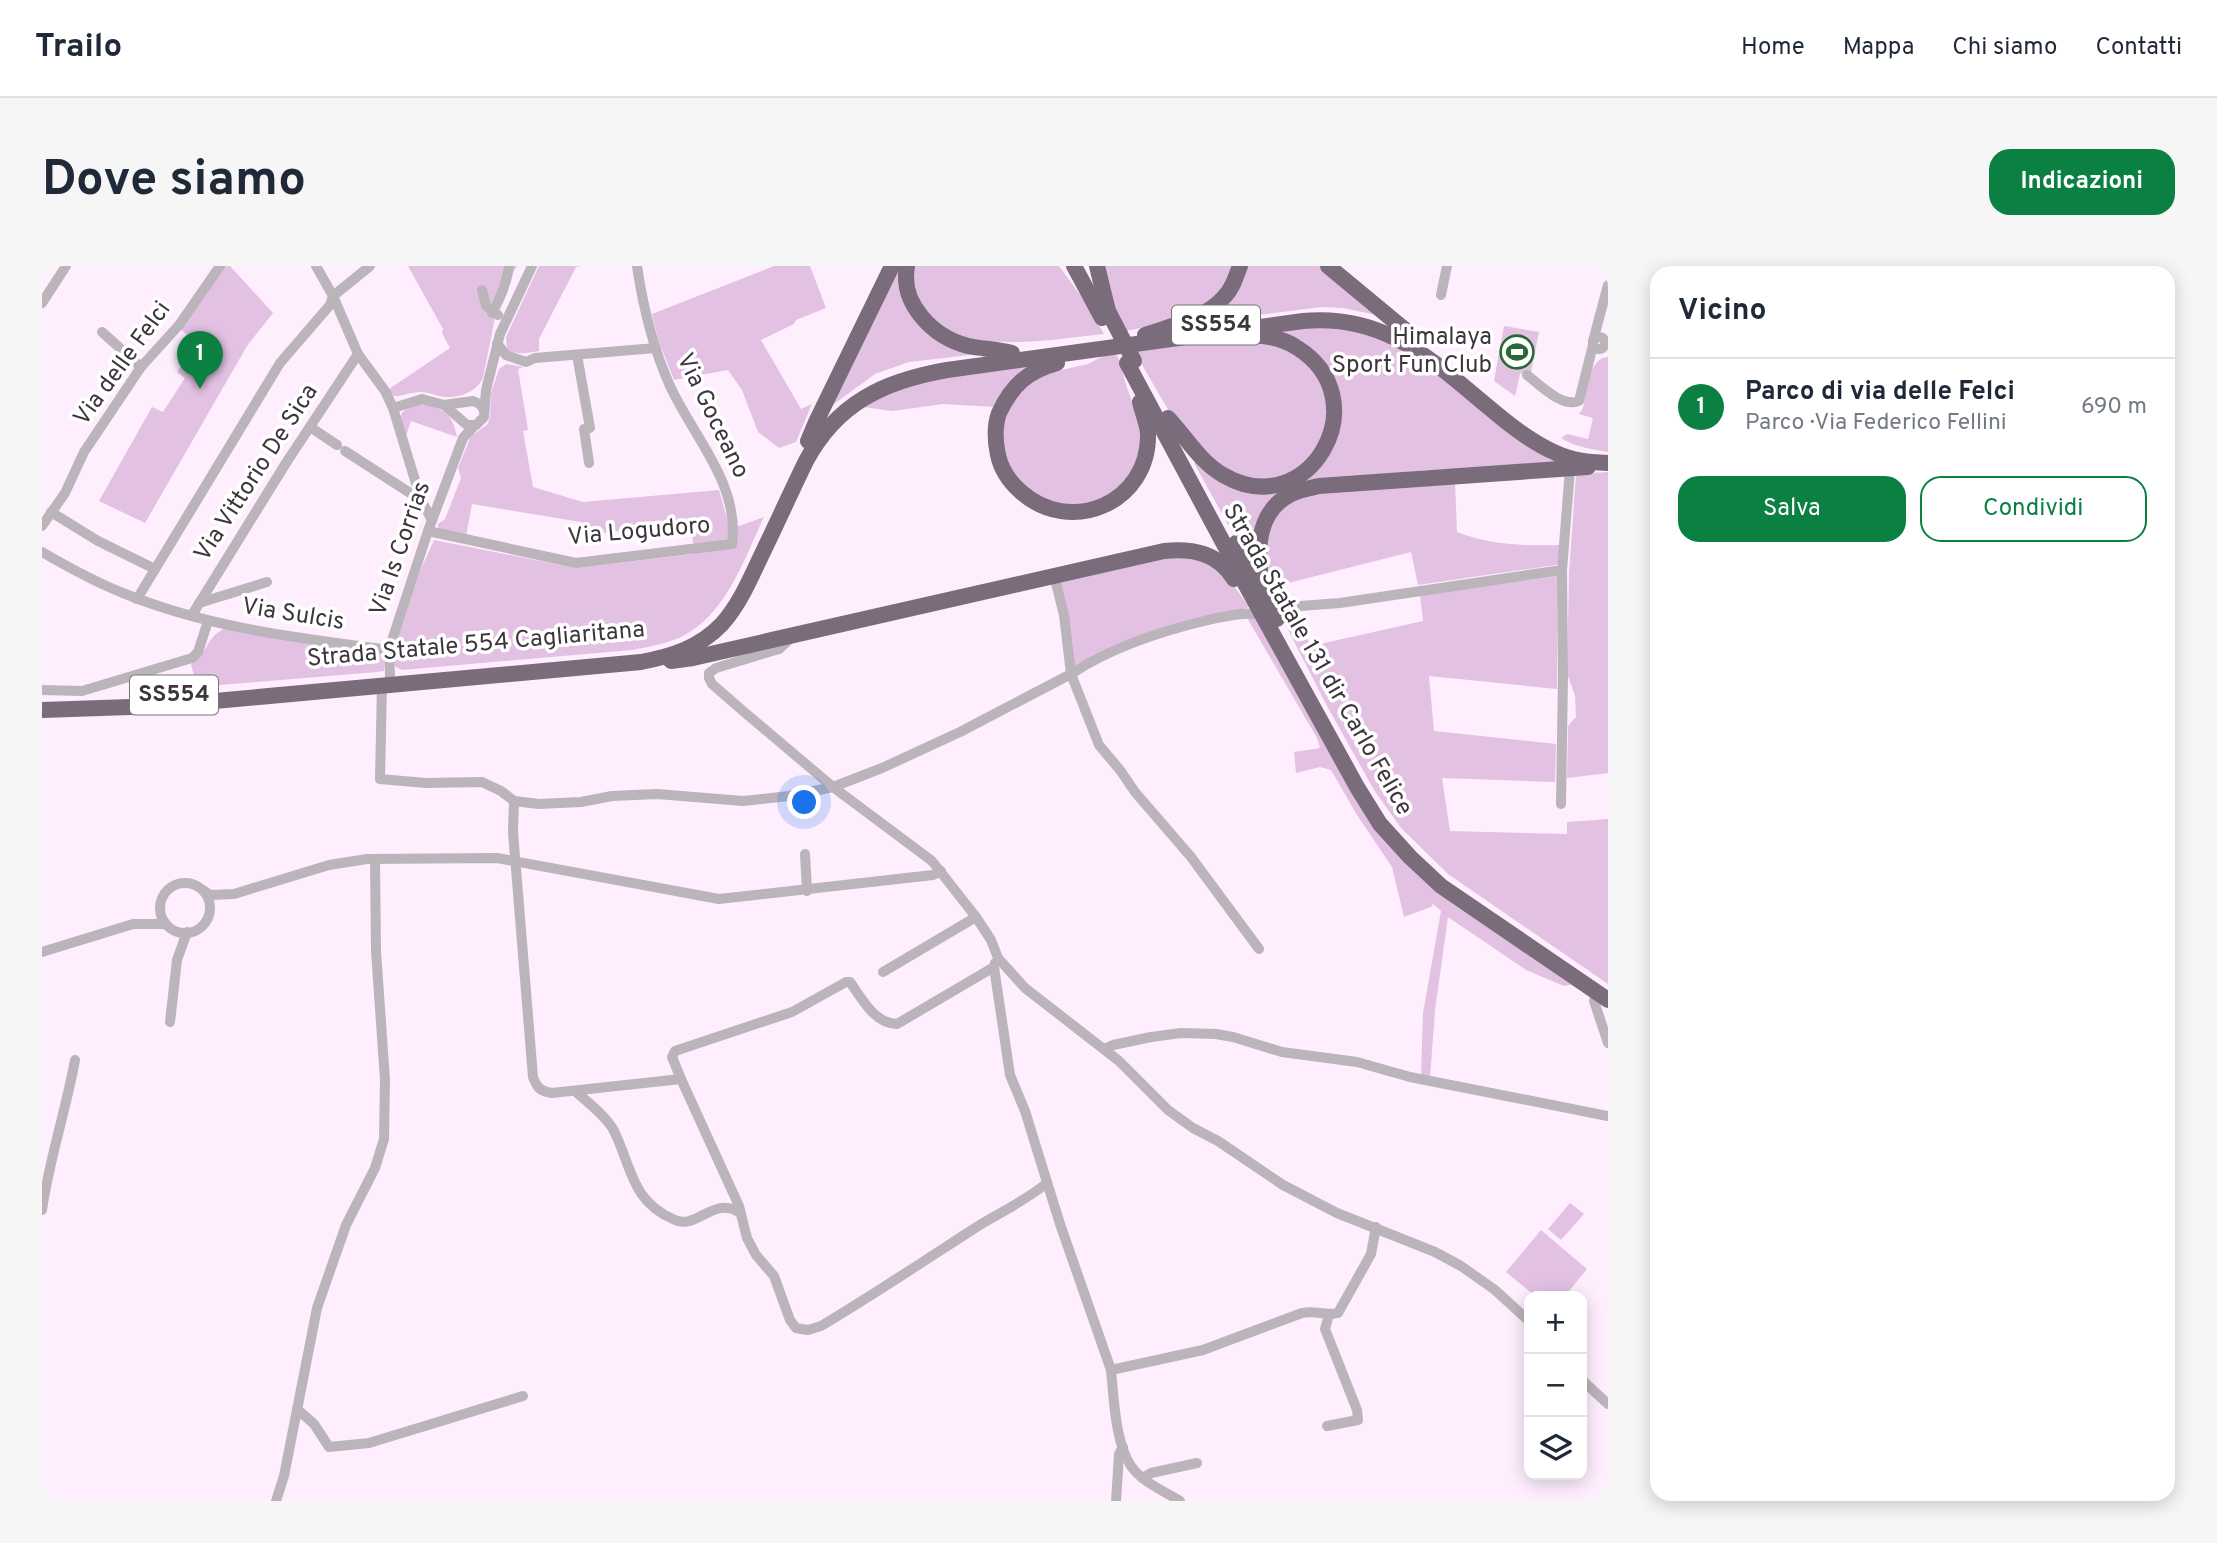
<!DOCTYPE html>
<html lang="it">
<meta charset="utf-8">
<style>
body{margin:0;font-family:Overpass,sans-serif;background:#f6f6f7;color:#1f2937}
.controls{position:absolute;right:21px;bottom:21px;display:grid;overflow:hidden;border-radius:14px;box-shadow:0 4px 18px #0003}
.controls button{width:63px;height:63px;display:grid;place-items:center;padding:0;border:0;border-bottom:2px solid #e0e1e3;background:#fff;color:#1f2937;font:35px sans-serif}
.you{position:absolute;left:763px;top:537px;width:24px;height:24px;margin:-18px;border:5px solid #fff;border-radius:50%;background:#1a73e8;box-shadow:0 0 0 10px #1a73e833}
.badge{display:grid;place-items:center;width:46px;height:46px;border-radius:50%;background:#0b8043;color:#fff;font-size:23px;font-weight:700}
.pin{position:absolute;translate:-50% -58px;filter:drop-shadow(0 2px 4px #0008)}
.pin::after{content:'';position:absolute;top:37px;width:24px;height:21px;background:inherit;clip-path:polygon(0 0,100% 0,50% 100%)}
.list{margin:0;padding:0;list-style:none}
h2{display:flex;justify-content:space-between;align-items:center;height:91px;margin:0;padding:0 28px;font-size:30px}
h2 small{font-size:23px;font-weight:400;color:#747a83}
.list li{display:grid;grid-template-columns:46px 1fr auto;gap:21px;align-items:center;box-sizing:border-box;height:98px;padding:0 28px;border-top:2px solid #e0e1e3}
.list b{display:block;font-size:26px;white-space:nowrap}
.list p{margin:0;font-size:23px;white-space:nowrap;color:#747a83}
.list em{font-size:23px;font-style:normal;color:#747a83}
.actions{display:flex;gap:14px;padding:21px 28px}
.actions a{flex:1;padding:16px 0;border:2px solid #0b8043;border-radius:21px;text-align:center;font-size:24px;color:#0b8043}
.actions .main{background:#0b8043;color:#fff}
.icon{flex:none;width:38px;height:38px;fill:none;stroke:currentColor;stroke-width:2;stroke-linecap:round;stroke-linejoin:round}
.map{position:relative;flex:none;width:1566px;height:1235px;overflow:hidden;border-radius:21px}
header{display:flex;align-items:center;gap:42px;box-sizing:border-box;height:98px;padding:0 35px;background:#fff;border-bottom:2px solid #e0e1e3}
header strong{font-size:33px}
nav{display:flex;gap:38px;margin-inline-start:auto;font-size:24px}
.intro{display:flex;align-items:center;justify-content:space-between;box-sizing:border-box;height:168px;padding:0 42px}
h1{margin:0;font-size:49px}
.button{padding:18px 32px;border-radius:21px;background:#0b8043;color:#fff;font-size:24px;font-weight:700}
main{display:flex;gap:42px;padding:0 42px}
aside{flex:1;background:#fff;border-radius:21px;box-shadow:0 4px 18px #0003}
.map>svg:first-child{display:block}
</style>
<header>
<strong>Trailo</strong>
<nav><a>Home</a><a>Mappa</a><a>Chi siamo</a><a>Contatti</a></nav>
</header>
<div class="intro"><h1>Dove siamo</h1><a class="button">Indicazioni</a></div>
<main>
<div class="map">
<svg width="1566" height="1235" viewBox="0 0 1566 1235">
<rect width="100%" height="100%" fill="#feeefe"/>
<g fill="#e3c1e3">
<path d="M182 0H188L231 47 205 80 103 257 57 235 110 141 121 146 143 112 135 106 155 76 139 64Z"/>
<path d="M366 0H475L472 5 461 11 441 112C436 124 419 132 405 131 396 131 387 126 378 126 368 126 360 131 351 130L347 123 408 82 400 67 401 63Z"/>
<path d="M497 0H539L534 1 497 73V85C485 87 477 89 465 84L464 71Z"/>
<path d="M732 0H768L784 42 754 54 752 58 719 74 759 143 770 138 754 176 737 182 716 166 700 124 686 104 632 114 616 73 610 48Z"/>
<path d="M856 0 867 41 937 88 867 96 833 108 788 141Z"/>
<path d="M870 0H1017L1044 37 1062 68C1021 72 980 80 939 74 932 74 924 74 918 71 886 59 872 32 870 0Z"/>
<path d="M1060 0H1193C1184 17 1175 34 1158 44 1144 52 1099 63 1082 65L1073 51Z"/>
<path d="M1204 0H1277L1339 50 1301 42 1280 41 1151 57Z"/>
<path d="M1284 60 1320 65 1349 75 1519 194V199L1385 204 1267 216 1219 248 1214 259 1210 275 1203 283 1199 282 1152 197 1153 196C1172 214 1190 223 1216 226L1288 184 1289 115 1223 67Z"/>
<path d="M1462 60 1497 66 1489 106 1484 105 1478 108 1473 130 1452 115Z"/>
<path d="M1161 74 1181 79 1219 76 1250 84 1273 106 1285 131 1283 168 1259 203 1228 216 1186 209 1128 147 1092 85Z"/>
<path d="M1073 87 1078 95 1083 116 1097 155 1100 177 1093 200 1082 218 1068 230 1040 241 993 232 964 202 959 157 971 131 997 109 1046 98 1063 89Z"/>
<path d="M1566 91V186C1550 183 1532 181 1519 172L1525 168 1546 173 1551 152 1537 148 1541 142C1545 126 1546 92 1566 91Z"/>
<path d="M464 98 481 101 476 103 486 164 481 165 491 221 541 236 677 224 687 260H697L722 251C701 295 684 350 637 372 622 378 606 381 590 384L360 404 352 400 355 374 379 303 392 274 534 302 652 288 649 256 539 270V256L430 238 424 270 396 264V258L403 253 419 212 416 202 427 175 429 170 446 158 448 150 449 127 457 103Z"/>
<path d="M996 98 952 141 901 138 850 145 821 141 846 126 872 116Z"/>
<path d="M377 138C400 141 411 147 415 171L369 155 364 170C357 148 354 146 377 138Z"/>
<path d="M1566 206V507L1525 512 1526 460 1534 451 1533 430 1525 407 1527 308 1534 208Z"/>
<path d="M1413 216 1415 266C1447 279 1483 280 1518 279L1517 294 1514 299 1376 319 1369 286 1242 318 1245 336 1232 338 1218 286 1233 244 1262 226Z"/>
<path d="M1124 289 1154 290 1184 309 1207 341 1033 400 1030 399 1016 314Z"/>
<path d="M1516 310 1515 423 1387 410 1392 465 1514 478 1513 516 1400 512 1408 565 1525 568V556L1566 553V718L1406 608 1359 562 1332 524 1285 440 1239 350H1254L1269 380 1381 355 1378 329Z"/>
<path d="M1204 350H1216L1338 564 1532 718 1522 720 1484 704 1406 651 1393 744 1388 812 1379 810 1381 747 1399 645 1391 638 1389 641 1362 651 1350 601 1315 549 1289 504 1278 501 1254 507 1252 486 1278 482 1275 472Z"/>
<path d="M183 362 339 387 343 391 342 405 335 406 94 426 97 421 138 417 153 413 149 398C167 387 161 374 183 362Z"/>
<path d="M1528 937 1542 948 1519 974 1506 963Z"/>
<path d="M1499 964 1545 1003 1523 1030H1493L1464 1006Z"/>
</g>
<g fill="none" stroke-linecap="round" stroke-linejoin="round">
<g stroke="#bbb4bb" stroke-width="10">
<path d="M274 0 291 30 316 88 343 125 351 142 379 234 390 254"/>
<path d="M440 24 444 40 456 49"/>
<path d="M1399 29 1405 0"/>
<path d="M0 37 24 0"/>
<path d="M450 47C459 31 465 17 467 0"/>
<path d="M60 66 99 101"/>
<circle cx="1557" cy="77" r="6"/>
<path d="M1551 75 1566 19"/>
<path d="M455 77 464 89 484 96 493 92 614 82"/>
<path d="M535 89 548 162 542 163 547 197"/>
<path d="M1485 109C1498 119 1520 142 1537 135L1551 79"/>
<path d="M402 139 425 159H434L442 151 444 124 458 68 490 0"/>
<path d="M351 142 380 133 402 139 431 135 438 138 442 144"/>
<path d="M268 161 295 179"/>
<path d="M303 185 379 234"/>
<path d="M9 246 56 275 113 303"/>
<path d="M0 260 23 227 42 186 99 101 137 59 178 0"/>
<path d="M386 265 534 297 690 278C698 218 652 172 628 120 611 82 601 41 595 0"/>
<path d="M0 286C26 301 53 316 81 327 166 362 257 372 347 384"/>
<path d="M95 333 238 97 288 39 291 30 328 0"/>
<path d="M157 337 225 316"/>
<path d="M1232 342 1298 337 1520 304"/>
<path d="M1214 348C1198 346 1181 351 1166 354 1120 365 1068 382 1029 408L1057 479 1078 504 1093 526 1149 591 1217 683"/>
<path d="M150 349 244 197 316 88"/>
<path d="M751 370 737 383 674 402 667 407V412L670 418 701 445 791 521 890 595 934 651 949 674 956 692 983 722 1077 795 1126 844 1151 862 1176 875 1241 919 1295 947 1393 986 1419 1000 1453 1024 1487 1055"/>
<path d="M348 410 347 384 357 353 386 265 421 172 432 160"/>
<path d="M340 419 338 513 384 517 440 516 459 525 472 535 497 538 539 536 570 530 615 528 701 535 747 530 791 521 840 502 918 466 1029 408 1022 349 1012 309"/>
<path d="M0 424 40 425 150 392 156 386 166 355"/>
<path d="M472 535 471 566 491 811C495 822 498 825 510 827L639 813 630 791 633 785 750 746 804 716H808C820 733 832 757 855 758L952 701"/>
<path d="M1519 538 1521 409 1520 304 1528 203"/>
<path d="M763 588 765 625"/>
<circle cx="143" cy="642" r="25"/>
<path d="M161 624 168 629 192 628 287 599 325 593 455 592 677 633 891 609 899 605"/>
<path d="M0 686 91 658H124"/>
<path d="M953 697 952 701 968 809 983 845 1018 958 1069 1104 1161 1084 1260 1047C1273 1044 1284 1050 1296 1047L1329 988 1334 961"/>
<path d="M841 706 934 651"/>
<path d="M1554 726 1552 735 1566 777"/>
<path d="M128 756 135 694 145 666"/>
<path d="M1062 783 1071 779 1109 771 1139 767 1174 768 1191 771 1240 786 1315 796 1368 811 1566 850"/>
<path d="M639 813 697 940 705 972 714 989 732 1010 748 1054 754 1062 766 1064 779 1060C831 1029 882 995 933 962 957 947 983 935 1005 917"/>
<path d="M533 825C545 836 562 848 571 863 590 900 588 935 633 954 655 964 672 929 698 947"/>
<path d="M0 944C7 894 24 844 33 794"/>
<path d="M1069 1104C1072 1133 1073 1176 1089 1200 1100 1216 1122 1225 1138 1235"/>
<path d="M1540 1114 1566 1138"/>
<path d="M255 1143 272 1158 287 1181 327 1177 481 1130"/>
<path d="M1285 1160 1316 1154 1315 1144 1283 1063 1287 1049"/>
<path d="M1100 1212 1109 1207 1155 1197"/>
<path d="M234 1235 242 1210 275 1042 304 959 333 902 342 873 343 814 334 685 333 594"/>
<path d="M1074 1235 1077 1188 1081 1181"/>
</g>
<g stroke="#7a6c7a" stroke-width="16">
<path d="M865 0C858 38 891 71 926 80 941 83 955 83 970 87"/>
<path d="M1032 0 1060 52"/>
<path d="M1055 0 1066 45"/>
<path d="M1286 0 1374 73"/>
<path d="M1103 69C1129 60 1165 52 1183 30 1191 22 1194 10 1198 0"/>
<path d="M1015 97C986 105 970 119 957 147 952 161 953 175 956 189 959 203 967 215 978 225 1028 271 1108 237 1106 167 1105 157 1100 145 1098 136"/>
<path d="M1085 97 1206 323 1315 521 1338 558 1368 591 1399 620 1566 734"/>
<path d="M1126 152C1144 171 1158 196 1181 209 1267 259 1339 133 1254 81 1240 72 1220 68 1203 70"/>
<path d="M766 175 774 156 850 0"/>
<path d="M1194 277 1235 353"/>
<path d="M1220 318C1214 285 1215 245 1249 228 1257 224 1268 222 1277 220L1546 201"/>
<path d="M629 395 651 392 1122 285C1151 282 1176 287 1192 313"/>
<path d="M0 444 118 440 599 396C630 390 657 382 680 358 698 338 709 311 720 288 735 257 749 226 764 195 795 137 842 115 905 104L1261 55C1348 47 1394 99 1456 149 1474 164 1493 178 1514 187 1530 195 1548 196 1566 197"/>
</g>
<path stroke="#7a6c7a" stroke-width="16" d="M1066 45 1092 95"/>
</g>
<defs>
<symbol id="stadium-ring" viewBox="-11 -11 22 22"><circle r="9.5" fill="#fff" stroke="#266934" stroke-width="1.5"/><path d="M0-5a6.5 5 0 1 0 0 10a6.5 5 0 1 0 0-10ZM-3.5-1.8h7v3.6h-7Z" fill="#266934"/></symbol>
</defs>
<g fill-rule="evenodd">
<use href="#stadium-ring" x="1456" y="67" width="38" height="38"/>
</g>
<g text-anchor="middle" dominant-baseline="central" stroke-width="7" stroke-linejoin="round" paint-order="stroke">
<g fill="#fff" stroke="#777377" stroke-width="2">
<rect x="1130" y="39.5" width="88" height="39" rx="5"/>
<rect x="88" y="409.5" width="88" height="39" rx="5"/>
</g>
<g font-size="23" font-weight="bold" fill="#3d373d">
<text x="1174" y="59">SS554</text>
<text x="132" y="429">SS554</text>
</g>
<g font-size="24" fill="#3d373d" stroke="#fff" text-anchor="end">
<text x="1450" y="72">Himalaya<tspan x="1450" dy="28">Sport Fun Club</tspan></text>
</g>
<g font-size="24" fill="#3d373d" stroke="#fff">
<text transform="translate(81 98) rotate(-54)">Via delle Felci</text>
<text transform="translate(670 150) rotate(64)">Via Goceano</text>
<text transform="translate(215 207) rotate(-57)">Via Vittorio De Sica</text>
<text transform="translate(597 266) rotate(-5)">Via Logudoro</text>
<text transform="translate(359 283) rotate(-71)">Via Is Corrias</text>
<text transform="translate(251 349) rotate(9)">Via Sulcis</text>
<text transform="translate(434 379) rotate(-5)">Strada Statale 554 Cagliaritana</text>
<text transform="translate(1275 394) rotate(60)">Strada Statale 131 dir Carlo Felice</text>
</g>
</g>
</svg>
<div class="controls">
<button>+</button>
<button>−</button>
<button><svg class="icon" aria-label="layers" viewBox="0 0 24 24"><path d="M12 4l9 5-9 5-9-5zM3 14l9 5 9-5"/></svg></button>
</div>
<div class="you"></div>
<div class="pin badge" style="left:158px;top:123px">1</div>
</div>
<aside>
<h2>Vicino<small></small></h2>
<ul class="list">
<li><span class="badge">1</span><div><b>Parco di via delle Felci</b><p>Parco · Via Federico Fellini</p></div><em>690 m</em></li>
</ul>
<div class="actions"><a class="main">Salva</a><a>Condividi</a></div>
</aside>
</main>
